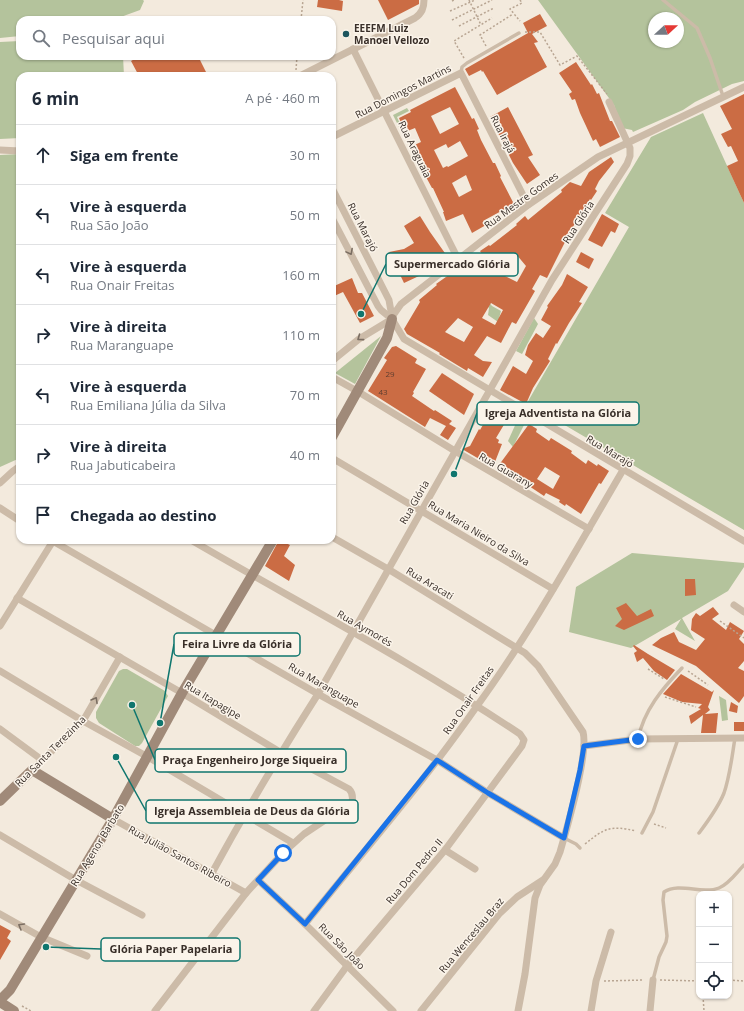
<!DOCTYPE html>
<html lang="pt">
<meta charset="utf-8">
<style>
body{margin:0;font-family:"Open Sans",sans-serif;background:#f2f2f3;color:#1f2937}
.controls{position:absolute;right:12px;bottom:12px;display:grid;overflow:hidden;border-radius:8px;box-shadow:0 1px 3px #0004}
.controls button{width:36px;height:36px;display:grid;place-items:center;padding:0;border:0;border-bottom:1px solid #e0e1e3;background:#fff;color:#1f2937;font:20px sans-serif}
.compass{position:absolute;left:648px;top:12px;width:36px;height:36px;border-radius:50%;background:#fff;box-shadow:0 1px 3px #0004;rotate:69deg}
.stop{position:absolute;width:12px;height:12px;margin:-9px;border:3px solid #1a73e8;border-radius:50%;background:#fff}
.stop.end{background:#1a73e8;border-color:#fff;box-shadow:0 1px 4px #0008}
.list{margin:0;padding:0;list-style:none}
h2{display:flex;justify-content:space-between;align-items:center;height:52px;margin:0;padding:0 16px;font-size:17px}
h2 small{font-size:13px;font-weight:400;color:#747a83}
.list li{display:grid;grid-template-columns:26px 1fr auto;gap:12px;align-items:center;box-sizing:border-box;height:60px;padding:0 16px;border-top:1px solid #e0e1e3}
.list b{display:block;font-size:15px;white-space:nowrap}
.list p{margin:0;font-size:13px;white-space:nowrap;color:#747a83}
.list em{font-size:13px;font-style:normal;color:#747a83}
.icon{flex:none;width:22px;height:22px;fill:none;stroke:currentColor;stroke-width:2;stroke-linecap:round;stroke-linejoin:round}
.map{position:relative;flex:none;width:744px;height:1011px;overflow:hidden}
.search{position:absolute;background:#fff;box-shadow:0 1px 3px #0004;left:16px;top:16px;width:320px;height:44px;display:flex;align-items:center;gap:10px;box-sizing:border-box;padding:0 14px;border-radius:12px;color:#747a83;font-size:15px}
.panel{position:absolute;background:#fff;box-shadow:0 1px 3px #0004;left:16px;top:72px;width:320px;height:472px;border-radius:12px}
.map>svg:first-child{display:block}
</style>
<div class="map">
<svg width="744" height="1011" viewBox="0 0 744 1011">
<rect width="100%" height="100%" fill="#f3eadd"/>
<g fill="#b4c39c" fill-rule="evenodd">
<path d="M0 0H143L144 1 140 10 118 18 117 20H20V36L0 38Z"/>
<path d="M538 0H744V81L732 84 695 102 683 110 633 132 632 130 622 128 614 105ZM654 18H678V42H654Z"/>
<path d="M20 41V56H123L124 76H20V138L0 139V42Z"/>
<path d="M407 108 409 111 397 117 403 131H401L393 115Z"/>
<path d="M703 113 744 203V530L527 403 629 227 605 213 651 137Z"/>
<path d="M20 154V458L0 467V155Z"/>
<path d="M488 301 492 306 501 311 498 322 488 315 489 308 484 302Z"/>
<path d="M534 318 538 324 522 354 516 351Z"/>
<path d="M381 336 355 384 335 373Z"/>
<path d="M517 421 524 425 513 447 508 441Z"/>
<path d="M632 553 744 563V567L728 591 682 618 695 641 675 629 681 619 631 648 569 632 576 587Z"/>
<path d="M123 669H127L165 691 168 696 142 743 139 746H135L99 723 96 718V712L119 671Z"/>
<path d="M719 696 726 700 728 720 722 721Z"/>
</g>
<g fill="#cb6c44" fill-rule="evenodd">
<path d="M318 0H339L343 1 342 11 317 7Z"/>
<path d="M378 0H419V4L388 20Z"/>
<path d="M540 14 547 26 532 34 538 42 534 43 547 67 497 95 483 71 482 72 481 70 469 76 465 69 528 33 523 23Z"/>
<path d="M140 56H198L208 76H139L131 61Z"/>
<path d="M576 62 591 85 592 84 597 94 599 93 610 121H612L620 137 600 147 596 139 593 141 580 113 575 99 572 100 569 94 572 92 559 73Z"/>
<path d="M455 87 472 119 474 118 479 129 477 130 481 140 493 163H495L501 176 500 177 514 204 483 221 486 225 472 233 463 214 446 221 443 212H444L433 188H432L426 177 429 175 421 160 418 162 410 147 421 142 415 128 405 132 399 118 411 112 410 110ZM450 107 459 124 440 134 431 116ZM460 141 468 156 448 167 447 166 443 168 434 150 446 144 448 148ZM466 175 472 190 459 197 452 183Z"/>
<path d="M744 94V203L727 166 738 161 731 146 728 147 721 134 732 129 720 106Z"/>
<path d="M508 107 533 155 528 157 540 175 527 184 513 163 490 117Z"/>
<path d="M611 157 614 162 599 181 595 189 597 191 591 200 590 199 571 230 547 278 540 275 532 289 535 291 516 324 512 322 501 343 487 336 474 355 483 361 492 362 483 377 468 368 467 371 439 354 440 353 407 334 404 329 420 302 419 300 437 285 436 284 453 272 454 274 482 254 480 251 489 245 490 246 517 225 516 224 525 216 528 220 562 192 561 190 570 182 581 186 589 172ZM516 254 526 266 517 282 493 270ZM491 303 503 310 495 325 482 318ZM458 318 473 327 464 342 445 332Z"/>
<path d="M602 214 619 224 615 233 611 231 602 247 588 240Z"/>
<path d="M420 216 430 232 447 256 419 276 404 283 389 252 404 249 414 243 404 226Z"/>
<path d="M581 252 594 259 589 269 576 262Z"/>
<path d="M567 274 588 287 579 302 582 303 569 323 557 344 556 343 548 359 550 361 533 388 526 404 500 390 513 366 526 374 533 361 525 355 528 345 536 333 543 338 551 326 541 320 548 307 547 306 562 285Z"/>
<path d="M352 278 358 293H362L374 316 360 323 343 292 332 297V287Z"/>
<path d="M396 346 417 359 415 363 426 369 413 392 414 393 412 396 434 411 435 410 452 421 449 424 456 428 448 440 440 435 446 426 430 418 425 427 368 391 387 360 384 358 392 347Z"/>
<path d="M442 373 474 394 464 415 429 391Z"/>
<path d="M491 403 503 409V411L514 416 510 425 505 423 496 438 499 440 498 443 502 444 493 467 462 449 470 446 479 429 480 430 488 416 485 415Z"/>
<path d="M529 424 537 429 536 432 549 441 551 438 572 451 571 453 586 464 588 460 597 466 598 464 609 471 601 484 599 483 581 514 566 504 565 506 559 502 560 500 546 493 544 496 523 482 522 484 496 469ZM545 467 560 476 553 489 537 479Z"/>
<path d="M279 540 290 545 284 556 295 565 289 581 265 566Z"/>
<path d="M685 579H695L696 595 685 596Z"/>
<path d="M626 603 637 616 651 609 654 616 624 630 615 626 622 619 616 608Z"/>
<path d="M713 607 719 614 712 619 726 630 730 622 744 631 739 639 744 644V661L738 668 744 671V696L739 703 696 666 652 645 661 638 674 632 679 642 696 650 705 639 691 630 692 619 696 613 700 616Z"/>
<path d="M634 645 648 654 675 670 667 680 654 671 643 658 637 662 634 653 637 651 633 646Z"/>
<path d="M681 674 712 692 714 690 708 707 710 710 705 714 718 713 716 733H701L703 715 691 724 689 716 701 709 698 708 702 704 682 702 663 694Z"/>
<path d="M731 702 738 706 737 713 729 711Z"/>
<rect x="734" y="722" width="10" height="9"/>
<path d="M0 925 11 931 7 938 11 941 0 960Z"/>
</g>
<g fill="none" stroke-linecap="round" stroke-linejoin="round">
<g stroke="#b8a592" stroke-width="1.5" stroke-dasharray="2 2" stroke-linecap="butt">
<path d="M469 0 481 25"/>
<path d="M520 0 522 3 510 9 520 21"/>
<path d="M452 1 454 0"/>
<path d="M450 11 475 0"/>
<path d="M301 20 303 0"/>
<path d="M452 20 492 0"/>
<path d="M459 26 494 8"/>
<path d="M525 32H540L560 65 577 56 607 94"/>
<path d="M486 46 480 35 513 14"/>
<path d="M464 58 454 41 492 18"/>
<path d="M296 70 297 56"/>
<path d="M720 621 744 638"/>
<path d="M648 669 664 679"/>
<path d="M688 671 708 685"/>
<path d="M665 697 696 707"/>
<path d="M654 824 666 828"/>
<path d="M585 844C605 828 610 825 636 831"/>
<path d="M660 980 699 981"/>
<path d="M729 980 744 981"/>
<path d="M604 981 644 980"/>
<path d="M703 996 704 1011"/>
<path d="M22 1006 31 1011"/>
</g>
<g stroke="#ccbba8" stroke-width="3.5">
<path d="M663 0 697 28 710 58 723 96"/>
<path d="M461 73 462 67 467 63 519 33"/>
<path d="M638 739C644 710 662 689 682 668"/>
<path d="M642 833 653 812 678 739"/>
<path d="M699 833C708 821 718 808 724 793 730 776 732 756 735 738"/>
<path d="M564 838 576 844 580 848"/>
<path d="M653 980 659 957 666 942 667 936 663 900 664 892C680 882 702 895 719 888 729 884 737 872 744 865"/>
</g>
<g stroke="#ccbba8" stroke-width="7">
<path d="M353 49 458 259"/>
<path d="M300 76 415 18C422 13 424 8 424 0"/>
<path d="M332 137 461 73 528 205"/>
<path d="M0 150 20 151"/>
<path d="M332 188 389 300 392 317"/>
<path d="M332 218 378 306 381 310 392 319 404 339 744 541"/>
<path d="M332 361 359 339 392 319 394 314 401 304 528 205 598 157 744 87"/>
<path d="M332 377 357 391 455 451 589 529"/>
<path d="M332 458 553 589"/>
<path d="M0 483 13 471 20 466"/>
<path d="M0 508 20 521"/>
<path d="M332 537 388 569 525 653 538 666 583 732C589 753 567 828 560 852L555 864 540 885 535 898 525 974 518 1011"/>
<path d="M51 540 318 694 437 760 488 793 564 838"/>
<path d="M191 540C301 604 414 663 520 734L524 740 522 746 445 850 347 966 314 1011"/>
<path d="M17 598 182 693 280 752 349 789C353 793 353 797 352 802L304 834 283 853 246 893 155 1011"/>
<path d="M734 605 744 612"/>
<path d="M0 626 53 541 55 540"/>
<path d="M0 671 83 721 148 757 293 843"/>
<path d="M0 729 42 760"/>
<path d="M584 746 638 739 744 738"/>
<path d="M32 770 83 721 120 657"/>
<path d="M113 819 246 893"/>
<path d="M0 835 76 880 142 915"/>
<path d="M445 850 475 869"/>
<path d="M212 873C245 812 281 752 318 694L552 280 627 164 630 156V148L609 102"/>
<path d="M258 880 305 924 393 1011"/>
<path d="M0 914 41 937 87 956"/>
<path d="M305 924C363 852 424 782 477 706 531 632 576 550 623 470"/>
<path d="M421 1011 499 914 517 897 543 880"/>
<path d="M591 1011 596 981 611 932"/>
<path d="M650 1011 653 980"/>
</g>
<g stroke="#a08a79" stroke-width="10">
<path d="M332 437 387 338 392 319"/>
<path d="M0 801 32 770 113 819"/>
<path d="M0 1000 10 990 113 819 182 693 273 540"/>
<path d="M0 1002 14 1011"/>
</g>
</g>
<defs><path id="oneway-chevron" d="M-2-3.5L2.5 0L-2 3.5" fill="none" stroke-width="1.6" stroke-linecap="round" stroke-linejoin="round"/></defs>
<g stroke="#7b6e62">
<use href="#oneway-chevron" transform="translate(350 252) rotate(62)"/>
<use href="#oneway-chevron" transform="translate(360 338) rotate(144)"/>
<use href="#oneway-chevron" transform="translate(95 700) rotate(-60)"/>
<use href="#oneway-chevron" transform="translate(21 926) rotate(-150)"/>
</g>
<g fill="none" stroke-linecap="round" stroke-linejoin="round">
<path stroke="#1a73e8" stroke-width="5" d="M283 853 258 880 305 924 437 760 488 793 564 838 580 770 584 746 638 739"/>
</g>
<circle fill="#1c555d" stroke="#fbf4ea" stroke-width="1.5" cx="346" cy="34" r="4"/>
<g text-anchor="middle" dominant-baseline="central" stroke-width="3" stroke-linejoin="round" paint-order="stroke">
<g font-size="8" fill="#5e3e30">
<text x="390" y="373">29</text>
<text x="383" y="391">43</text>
</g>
<g font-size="10" font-weight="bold" fill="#392f29" stroke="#fbf4ea" text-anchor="start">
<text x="354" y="28">EEEFM Luiz<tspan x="354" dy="12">Manoel Vellozo</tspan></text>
</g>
<g font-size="10" fill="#392f29" stroke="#fbf4ea">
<text transform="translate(403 91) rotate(-27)">Rua Domingos Martins</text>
<text transform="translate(503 134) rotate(63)">Rua Irajá</text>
<text transform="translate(415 149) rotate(64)">Rua Araguaia</text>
<text transform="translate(521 200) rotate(-36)">Rua Mestre Gomes</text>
<text transform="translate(578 222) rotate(-57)">Rua Glória</text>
<text transform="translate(363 227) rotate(63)">Rua Marajó</text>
<text transform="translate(610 451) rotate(31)">Rua Marajó</text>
<text transform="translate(506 470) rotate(30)">Rua Guarany</text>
<text transform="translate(414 502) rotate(-60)">Rua Glória</text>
<text transform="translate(479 533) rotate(31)">Rua Maria Nieiro da Silva</text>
<text transform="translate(430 583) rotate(31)">Rua Aracati</text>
<text transform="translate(365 628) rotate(30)">Rua Aymorés</text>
<text transform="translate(324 685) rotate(30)">Rua Maranguape</text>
<text transform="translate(213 700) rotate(31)">Rua Itapagipe</text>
<text transform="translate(468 700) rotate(-55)">Rua Onair Freitas</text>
<text transform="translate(50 751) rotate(-45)">Rua Santa Terezinha</text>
<text transform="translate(97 845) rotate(-59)">Rua Agenor Barbato</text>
<text transform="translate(180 856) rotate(29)">Rua Julião Santos Ribeiro</text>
<text transform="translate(414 871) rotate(-50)">Rua Dom Pedro II</text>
<text transform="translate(471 935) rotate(-50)">Rua Wenceslau Braz</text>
<text transform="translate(342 946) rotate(45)">Rua São João</text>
</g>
</g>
<path fill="none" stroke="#0f766e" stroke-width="1.5" d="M361 314L386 264M454 474L477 413M160 723L174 644M132 705L155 760M116 757L146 811M46 947L101 949"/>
<g fill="#0f766e" stroke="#fbf4ea" stroke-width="1.5">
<circle cx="361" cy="314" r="4"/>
<circle cx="454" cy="474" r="4"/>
<circle cx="160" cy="723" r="4"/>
<circle cx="132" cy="705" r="4"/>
<circle cx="116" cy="757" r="4"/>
<circle cx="46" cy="947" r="4"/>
</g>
<g fill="#fbf4ea" stroke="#0f766e" stroke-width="1.5">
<rect x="386" y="253" width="132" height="23" rx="4"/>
<rect x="477" y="402" width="162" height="23" rx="4"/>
<rect x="174" y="633" width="126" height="23" rx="4"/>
<rect x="155" y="749" width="191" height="23" rx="4"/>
<rect x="146" y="800" width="212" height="23" rx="4"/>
<rect x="101" y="938" width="139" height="23" rx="4"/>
</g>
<g font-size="11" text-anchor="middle" font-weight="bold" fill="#392f29">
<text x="452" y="268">Supermercado Glória</text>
<text x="558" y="417">Igreja Adventista na Glória</text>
<text x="237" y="648">Feira Livre da Glória</text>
<text x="250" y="764">Praça Engenheiro Jorge Siqueira</text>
<text x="252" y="815">Igreja Assembleia de Deus da Glória</text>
<text x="171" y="953">Glória Paper Papelaria</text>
</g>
</svg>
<div class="controls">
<button>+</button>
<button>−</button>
<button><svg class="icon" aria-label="locate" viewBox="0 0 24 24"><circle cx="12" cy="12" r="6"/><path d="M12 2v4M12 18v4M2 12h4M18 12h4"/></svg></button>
</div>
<svg class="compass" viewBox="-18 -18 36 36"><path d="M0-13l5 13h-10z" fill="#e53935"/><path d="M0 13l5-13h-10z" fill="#747a83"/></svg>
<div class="stop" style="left:283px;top:853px"></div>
<div class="stop end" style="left:638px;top:739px"></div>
<div class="search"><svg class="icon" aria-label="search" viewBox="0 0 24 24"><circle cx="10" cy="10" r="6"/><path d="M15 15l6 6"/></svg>Pesquisar aqui</div>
<section class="panel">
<h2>6 min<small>A pé · 460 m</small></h2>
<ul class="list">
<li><svg class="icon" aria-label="ahead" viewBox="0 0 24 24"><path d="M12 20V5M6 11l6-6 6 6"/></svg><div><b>Siga em frente</b></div><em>30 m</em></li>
<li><svg class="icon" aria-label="left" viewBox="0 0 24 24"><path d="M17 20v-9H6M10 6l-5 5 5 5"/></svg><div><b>Vire à esquerda</b><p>Rua São João</p></div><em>50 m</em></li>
<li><svg class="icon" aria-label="left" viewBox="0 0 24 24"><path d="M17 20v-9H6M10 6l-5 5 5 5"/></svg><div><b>Vire à esquerda</b><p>Rua Onair Freitas</p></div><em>160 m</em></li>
<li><svg class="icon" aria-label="right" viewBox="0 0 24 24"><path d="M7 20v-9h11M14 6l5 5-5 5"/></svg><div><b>Vire à direita</b><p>Rua Maranguape</p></div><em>110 m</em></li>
<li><svg class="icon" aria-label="left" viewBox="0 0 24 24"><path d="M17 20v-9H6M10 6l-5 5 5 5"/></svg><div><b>Vire à esquerda</b><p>Rua Emiliana Júlia da Silva</p></div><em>70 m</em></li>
<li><svg class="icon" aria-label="right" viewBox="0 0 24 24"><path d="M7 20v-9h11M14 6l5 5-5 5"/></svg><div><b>Vire à direita</b><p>Rua Jabuticabeira</p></div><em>40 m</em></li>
<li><svg class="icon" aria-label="arrive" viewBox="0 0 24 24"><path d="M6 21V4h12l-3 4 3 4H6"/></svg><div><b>Chegada ao destino</b></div></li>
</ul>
</section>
</div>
